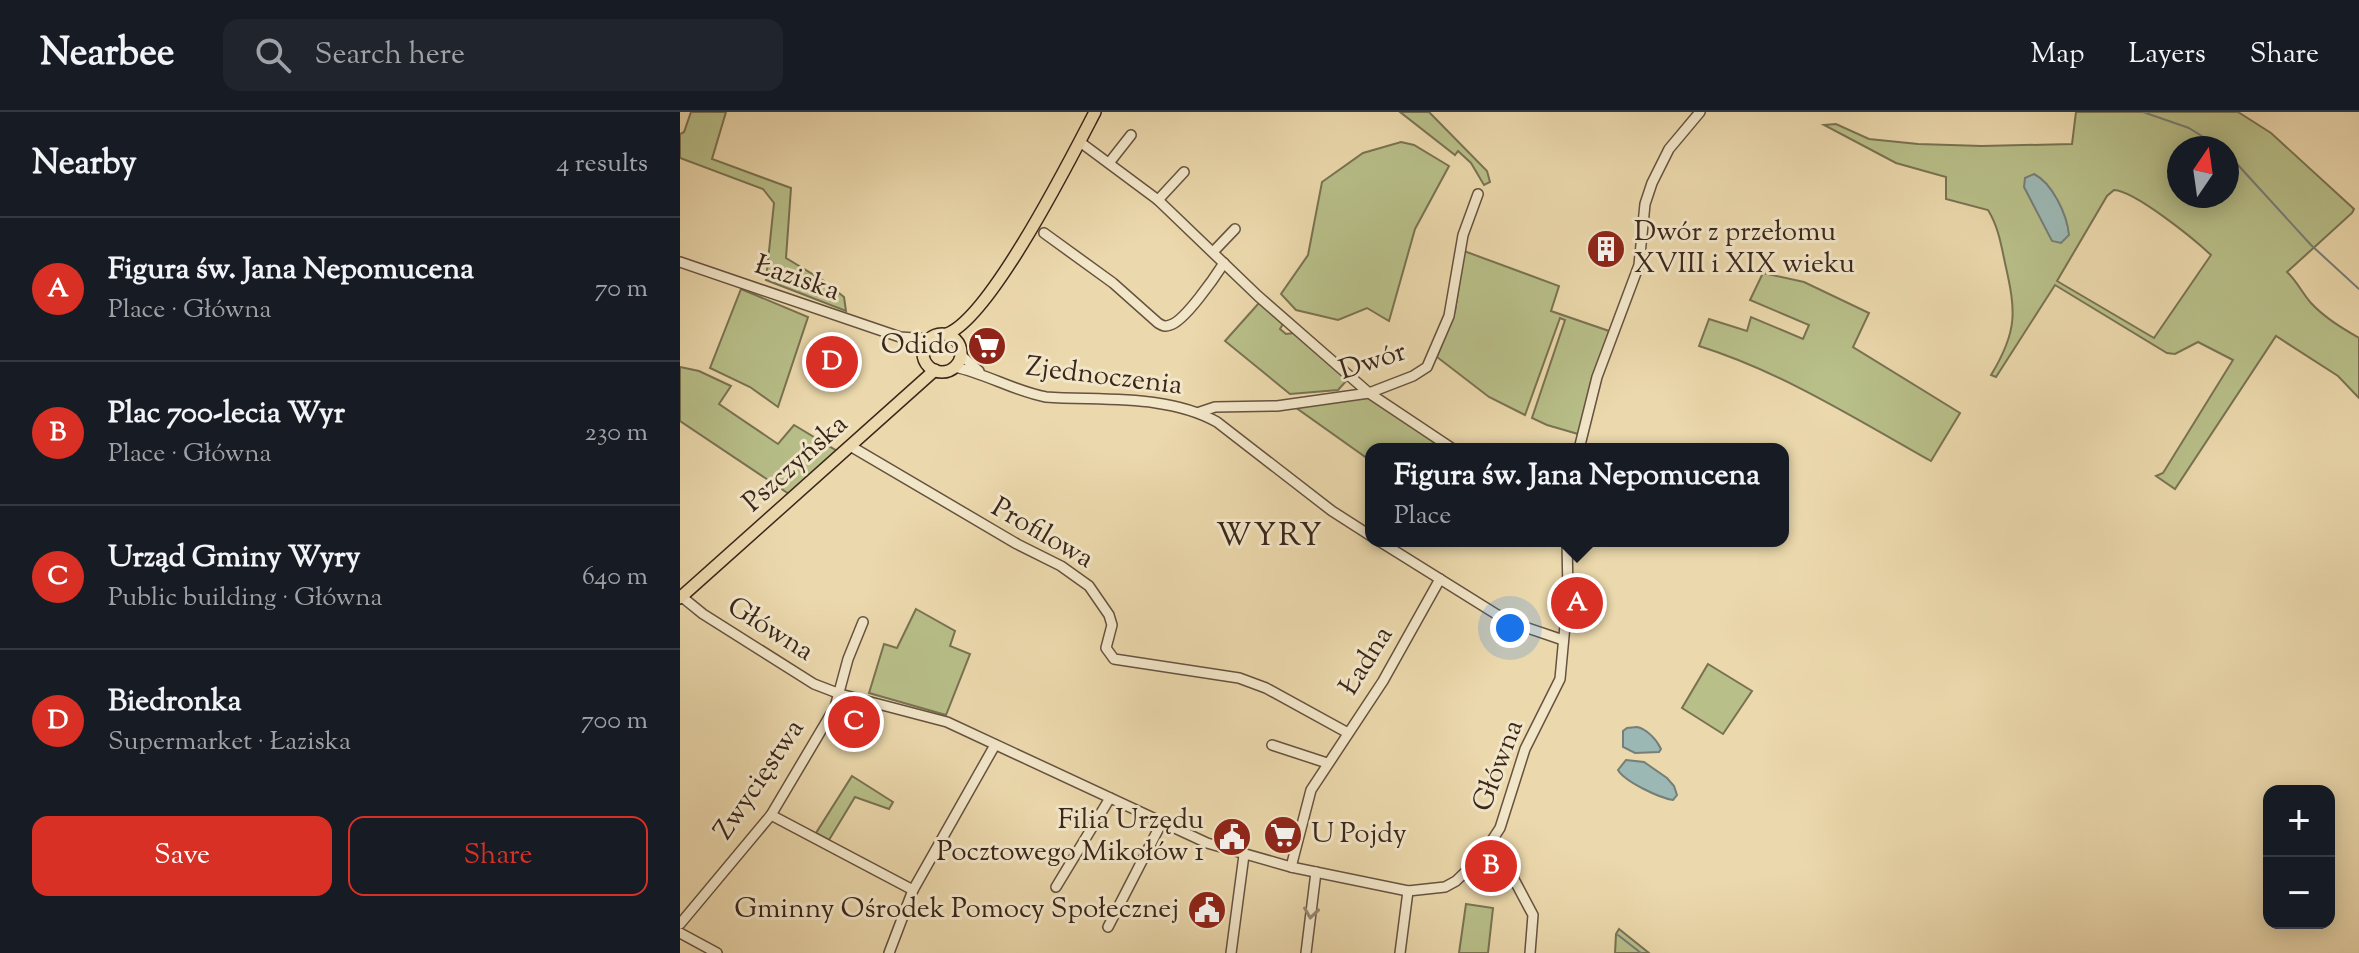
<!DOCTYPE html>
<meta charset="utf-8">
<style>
body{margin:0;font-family:"Sorts Mill Goudy",serif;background:#20242c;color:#f1f3f6}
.controls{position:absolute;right:24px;bottom:24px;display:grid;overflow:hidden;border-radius:16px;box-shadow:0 4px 20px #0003}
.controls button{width:72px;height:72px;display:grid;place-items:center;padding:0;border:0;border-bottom:2px solid #363941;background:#171b24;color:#f1f3f6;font:40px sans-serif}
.compass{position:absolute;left:1487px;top:24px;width:72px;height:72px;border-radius:50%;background:#171b24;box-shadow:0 4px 20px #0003;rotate:13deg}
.you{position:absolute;left:830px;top:516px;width:28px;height:28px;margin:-20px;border:6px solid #fff;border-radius:50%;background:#1a73e8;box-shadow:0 0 0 12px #1a73e833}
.badge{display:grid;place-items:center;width:52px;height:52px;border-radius:50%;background:#d93025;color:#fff;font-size:26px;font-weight:700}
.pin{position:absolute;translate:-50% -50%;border:4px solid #fff;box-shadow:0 2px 8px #0006}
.popup{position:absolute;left:685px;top:331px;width:424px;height:104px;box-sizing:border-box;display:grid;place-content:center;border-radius:16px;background:#171b24;filter:drop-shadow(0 2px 6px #0005);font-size:26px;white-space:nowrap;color:#9ea1a6}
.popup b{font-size:30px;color:#f1f3f6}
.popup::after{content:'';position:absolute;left:50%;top:100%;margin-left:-16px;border:16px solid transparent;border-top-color:#171b24}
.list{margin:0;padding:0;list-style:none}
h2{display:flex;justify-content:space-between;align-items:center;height:104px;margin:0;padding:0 32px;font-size:34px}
h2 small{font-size:26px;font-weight:400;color:#9ea1a6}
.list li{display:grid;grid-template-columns:52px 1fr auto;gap:24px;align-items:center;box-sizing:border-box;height:144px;padding:0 32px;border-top:2px solid #363941}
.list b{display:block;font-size:30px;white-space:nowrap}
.list p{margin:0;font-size:26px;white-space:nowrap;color:#9ea1a6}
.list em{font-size:26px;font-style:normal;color:#9ea1a6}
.actions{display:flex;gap:16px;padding:24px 32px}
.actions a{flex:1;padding:18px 0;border:2px solid #d93025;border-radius:16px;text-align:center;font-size:28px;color:#d93025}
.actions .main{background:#d93025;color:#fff}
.icon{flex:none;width:44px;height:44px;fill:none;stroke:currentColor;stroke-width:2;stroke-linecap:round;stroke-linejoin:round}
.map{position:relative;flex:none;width:1679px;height:841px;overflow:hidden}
header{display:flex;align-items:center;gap:48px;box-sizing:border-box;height:112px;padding:0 40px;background:#171b24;border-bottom:2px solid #363941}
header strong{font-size:38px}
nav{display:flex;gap:44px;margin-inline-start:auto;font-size:28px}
.search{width:560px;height:72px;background:#20242c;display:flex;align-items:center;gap:20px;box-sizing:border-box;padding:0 28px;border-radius:16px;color:#9ea1a6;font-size:30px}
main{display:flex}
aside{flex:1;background:#171b24}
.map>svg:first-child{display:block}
</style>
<header>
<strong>Nearbee</strong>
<div class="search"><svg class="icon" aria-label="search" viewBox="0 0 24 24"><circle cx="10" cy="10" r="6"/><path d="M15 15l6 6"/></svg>Search here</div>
<nav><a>Map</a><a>Layers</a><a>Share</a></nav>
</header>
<main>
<aside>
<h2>Nearby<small>4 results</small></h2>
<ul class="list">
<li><span class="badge">A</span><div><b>Figura św. Jana Nepomucena</b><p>Place · Główna</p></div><em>70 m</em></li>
<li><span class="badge">B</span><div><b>Plac 700-lecia Wyr</b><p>Place · Główna</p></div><em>230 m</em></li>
<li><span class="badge">C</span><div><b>Urząd Gminy Wyry</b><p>Public building · Główna</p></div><em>640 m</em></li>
<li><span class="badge">D</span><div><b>Biedronka</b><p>Supermarket · Łaziska</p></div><em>700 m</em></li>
</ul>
<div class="actions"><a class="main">Save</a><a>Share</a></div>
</aside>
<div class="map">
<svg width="1679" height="841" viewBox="0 0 1679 841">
<rect width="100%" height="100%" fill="#ebd8ac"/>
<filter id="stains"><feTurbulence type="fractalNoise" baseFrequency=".0025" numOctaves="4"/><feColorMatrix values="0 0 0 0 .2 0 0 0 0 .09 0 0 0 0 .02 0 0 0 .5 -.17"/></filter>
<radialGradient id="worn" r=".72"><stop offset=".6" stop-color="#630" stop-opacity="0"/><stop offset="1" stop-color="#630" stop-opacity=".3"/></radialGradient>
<g fill="#b8bf89" stroke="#797252" stroke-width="2" fill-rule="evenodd">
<path d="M11 0H46L32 47 111 76 106 146 144 169 164 185 166 199 86 168 94 91 83 77 0 46V22L4 20Z"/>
<path d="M720 0H749L807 59 810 70 804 73 791 51 778 39 775 43Z"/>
<path d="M1396 0H1558L1591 21 1674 97 1672 101 1607 160C1617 169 1622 181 1631 191 1645 206 1662 216 1679 226V286L1658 264 1596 224 1495 377 1476 364 1483 361 1553 248 1518 230 1495 242 1487 241 1375 173 1316 265 1311 263C1338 219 1336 199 1325 151 1321 132 1318 114 1308 98L1266 87V65L1216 51 1144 13 1156 12 1189 27 1238 32 1302 34 1392 32ZM1499 36H1547V84H1499ZM1434 78C1455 79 1514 127 1531 143L1474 226 1377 169 1427 84Z"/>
<path d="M721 30 734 33 769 54 735 117 709 209 687 196 658 208 616 198 601 182 628 143 642 70 683 41Z"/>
<path d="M784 139 879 174 871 199 929 219 898 322 867 313 852 306 885 208 880 206 845 303 809 285 757 245 775 199Z"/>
<path d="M1083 161 1124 170 1189 201 1173 235 1280 301 1251 349C1176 307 1102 260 1019 234L1029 207 1067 219 1071 205 1123 227 1129 213 1070 188Z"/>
<path d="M61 177 128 205 98 295 70 275 30 256Z"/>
<path d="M579 191 603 212 600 217 606 222 614 221 668 267 658 278 610 282 545 229Z"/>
<path d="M0 255 19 259 51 274 39 292 98 332 114 313 157 339 109 382 0 309Z"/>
<path d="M688 283 767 337H691V349L615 295Z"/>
<path d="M236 497 275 519 270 534 290 542 266 603 189 581 204 532 217 536Z"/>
<path d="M1028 552 1072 579 1043 622 1002 596Z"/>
<path d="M172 664 213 690 209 697 175 685 149 728 136 721Z"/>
<path d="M786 792 813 796 808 841H779Z"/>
<path d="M939 817 969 841H935L936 822Z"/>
</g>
<g fill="#9cb8b4" stroke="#757e77" stroke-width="2">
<path d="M1354 62C1372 71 1387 102 1389 123L1381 131 1372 129 1344 75 1345 66Z"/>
<path d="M957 615C967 617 977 628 981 637L979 640 955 641 943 635V619L947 616Z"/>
<path d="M946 648 964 650 987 666 994 674 997 683 993 688C980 686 945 670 938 658Z"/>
</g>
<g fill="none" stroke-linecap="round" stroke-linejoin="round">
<g stroke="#757e77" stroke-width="2">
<path d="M1463 0 1509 16 1541 36"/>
<path d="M1547 41 1631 133 1679 177"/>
<path d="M938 823 961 841"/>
</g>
<defs>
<g id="minor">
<path d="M400 30 478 88 578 184 689 281 773 337"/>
<path d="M429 51 451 23"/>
<path d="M478 88 504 60"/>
<path d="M364 121 433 171 478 211C483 214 485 215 490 213 504 210 535 165 544 151"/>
<path d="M533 140 555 117"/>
<path d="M0 150 220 225 249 227"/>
<path d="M223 227 243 241"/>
<path d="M282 244 299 259"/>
<path d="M275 255C307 262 334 279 366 285 422 289 487 282 537 310L652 399 691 424"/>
<path d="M520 300 535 295 597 294 689 281 733 264 747 255 769 204 783 123 798 82"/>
<path d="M172 335 337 432 381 454 409 474 429 503 432 513 426 536 434 547 559 566 586 576 668 621"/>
<path d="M899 337 917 265 959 153 965 92 972 71 989 37 1020 0"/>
<path d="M699 429 816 502 836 512 883 528"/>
<path d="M2 485 23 502 134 572 160 582 267 610 527 731 611 755 728 779 765 775 776 769 801 745 820 716 845 637 880 567 888 481 887 429"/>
<path d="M592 633 647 651"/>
<path d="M91 703 233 778"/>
<path d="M813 728 853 803 850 841"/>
<path d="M611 755 631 678 703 569 760 467"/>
<path d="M785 763 835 770"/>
<path d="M376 775 430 686"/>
<path d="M0 812 91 703 155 595 168 547 183 510"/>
<path d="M428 815 482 710"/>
<path d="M0 821 37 841"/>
<path d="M209 841 233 778 315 633"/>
<path d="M551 841 564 743"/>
<path d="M626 841 636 760"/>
<path d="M720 841 728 779"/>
</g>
<g id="major">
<circle cx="262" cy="241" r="19"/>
<path d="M267 222C311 205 391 46 415 0"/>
<path d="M0 486 255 258"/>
</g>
</defs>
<use href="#minor" stroke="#66523f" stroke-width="12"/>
<use href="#major" stroke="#3a261b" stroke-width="14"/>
<use href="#minor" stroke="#f2e6c9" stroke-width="9"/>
<use href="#major" stroke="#ebd8ac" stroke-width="11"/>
</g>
<defs><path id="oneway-chevron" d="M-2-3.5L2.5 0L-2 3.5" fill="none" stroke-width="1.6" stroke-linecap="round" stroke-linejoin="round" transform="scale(2)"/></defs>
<use stroke="#968672" href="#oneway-chevron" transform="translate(631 801) rotate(98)"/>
<defs>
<symbol id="building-disc" viewBox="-11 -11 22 22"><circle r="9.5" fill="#8f2418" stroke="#f2e6c9"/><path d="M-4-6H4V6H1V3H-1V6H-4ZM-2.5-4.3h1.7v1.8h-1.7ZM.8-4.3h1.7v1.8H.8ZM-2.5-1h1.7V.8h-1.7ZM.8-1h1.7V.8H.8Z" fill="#fff"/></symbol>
<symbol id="supermarket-disc" viewBox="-11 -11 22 22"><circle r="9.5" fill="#8f2418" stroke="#f2e6c9"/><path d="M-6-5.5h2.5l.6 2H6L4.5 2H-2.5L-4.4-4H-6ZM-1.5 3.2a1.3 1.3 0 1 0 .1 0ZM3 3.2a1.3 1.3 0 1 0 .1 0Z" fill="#fff"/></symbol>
<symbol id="civic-disc" viewBox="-11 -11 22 22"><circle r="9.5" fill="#8f2418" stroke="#f2e6c9"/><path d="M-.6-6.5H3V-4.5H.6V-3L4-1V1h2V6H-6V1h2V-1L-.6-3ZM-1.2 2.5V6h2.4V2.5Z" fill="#fff"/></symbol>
</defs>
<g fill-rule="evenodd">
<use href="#building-disc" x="904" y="115" width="44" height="44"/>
<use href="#supermarket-disc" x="285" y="212" width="44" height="44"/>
<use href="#supermarket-disc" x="581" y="701" width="44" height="44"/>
<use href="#civic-disc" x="530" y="703" width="44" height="44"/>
<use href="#civic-disc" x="505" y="776" width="44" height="44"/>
</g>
<g text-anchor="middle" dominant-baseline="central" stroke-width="6" stroke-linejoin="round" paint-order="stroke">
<g font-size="28" fill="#3a261b" stroke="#f2e6c9" text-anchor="end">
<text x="954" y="121" text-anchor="start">Dwór z przełomu<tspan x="954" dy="32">XVIII i XIX wieku</tspan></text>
<text x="279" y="234">Odido</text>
<text x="524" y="709">Filia Urzędu<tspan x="524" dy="32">Pocztowego Mikołów 1</tspan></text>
<text x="631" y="723" text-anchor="start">U Pojdy</text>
<text x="499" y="798">Gminny Ośrodek Pomocy Społecznej</text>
</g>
<g font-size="28" fill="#3a261b" stroke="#f2e6c9">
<text transform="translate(117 167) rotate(19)">Łaziska</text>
<text transform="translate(693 250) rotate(-18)">Dwór</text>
<text transform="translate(424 265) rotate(7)">Zjednoczenia</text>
<text transform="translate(116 352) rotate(-42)">Pszczyńska</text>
<text transform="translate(362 422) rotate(30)">Profilowa</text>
<text transform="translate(90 518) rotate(32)">Główna</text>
<text transform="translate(687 549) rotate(-58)">Ładna</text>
<text transform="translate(819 654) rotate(-69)">Główna</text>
<text transform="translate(80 668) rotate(-56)">Zwycięstwa</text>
</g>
<g font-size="32" letter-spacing="2" fill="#3a261b" stroke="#f2e6c9">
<text x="590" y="425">WYRY</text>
</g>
</g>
<rect width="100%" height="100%" filter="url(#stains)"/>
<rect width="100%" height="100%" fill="url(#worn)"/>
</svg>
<div class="controls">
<button>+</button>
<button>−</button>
</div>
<svg class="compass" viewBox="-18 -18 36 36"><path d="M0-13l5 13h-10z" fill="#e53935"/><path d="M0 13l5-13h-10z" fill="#9ea1a6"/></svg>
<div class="you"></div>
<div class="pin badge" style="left:897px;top:491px">A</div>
<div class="popup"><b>Figura św. Jana Nepomucena</b>Place</div>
<div class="pin badge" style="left:811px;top:754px">B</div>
<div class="pin badge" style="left:174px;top:610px">C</div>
<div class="pin badge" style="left:152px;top:250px">D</div>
</div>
</main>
